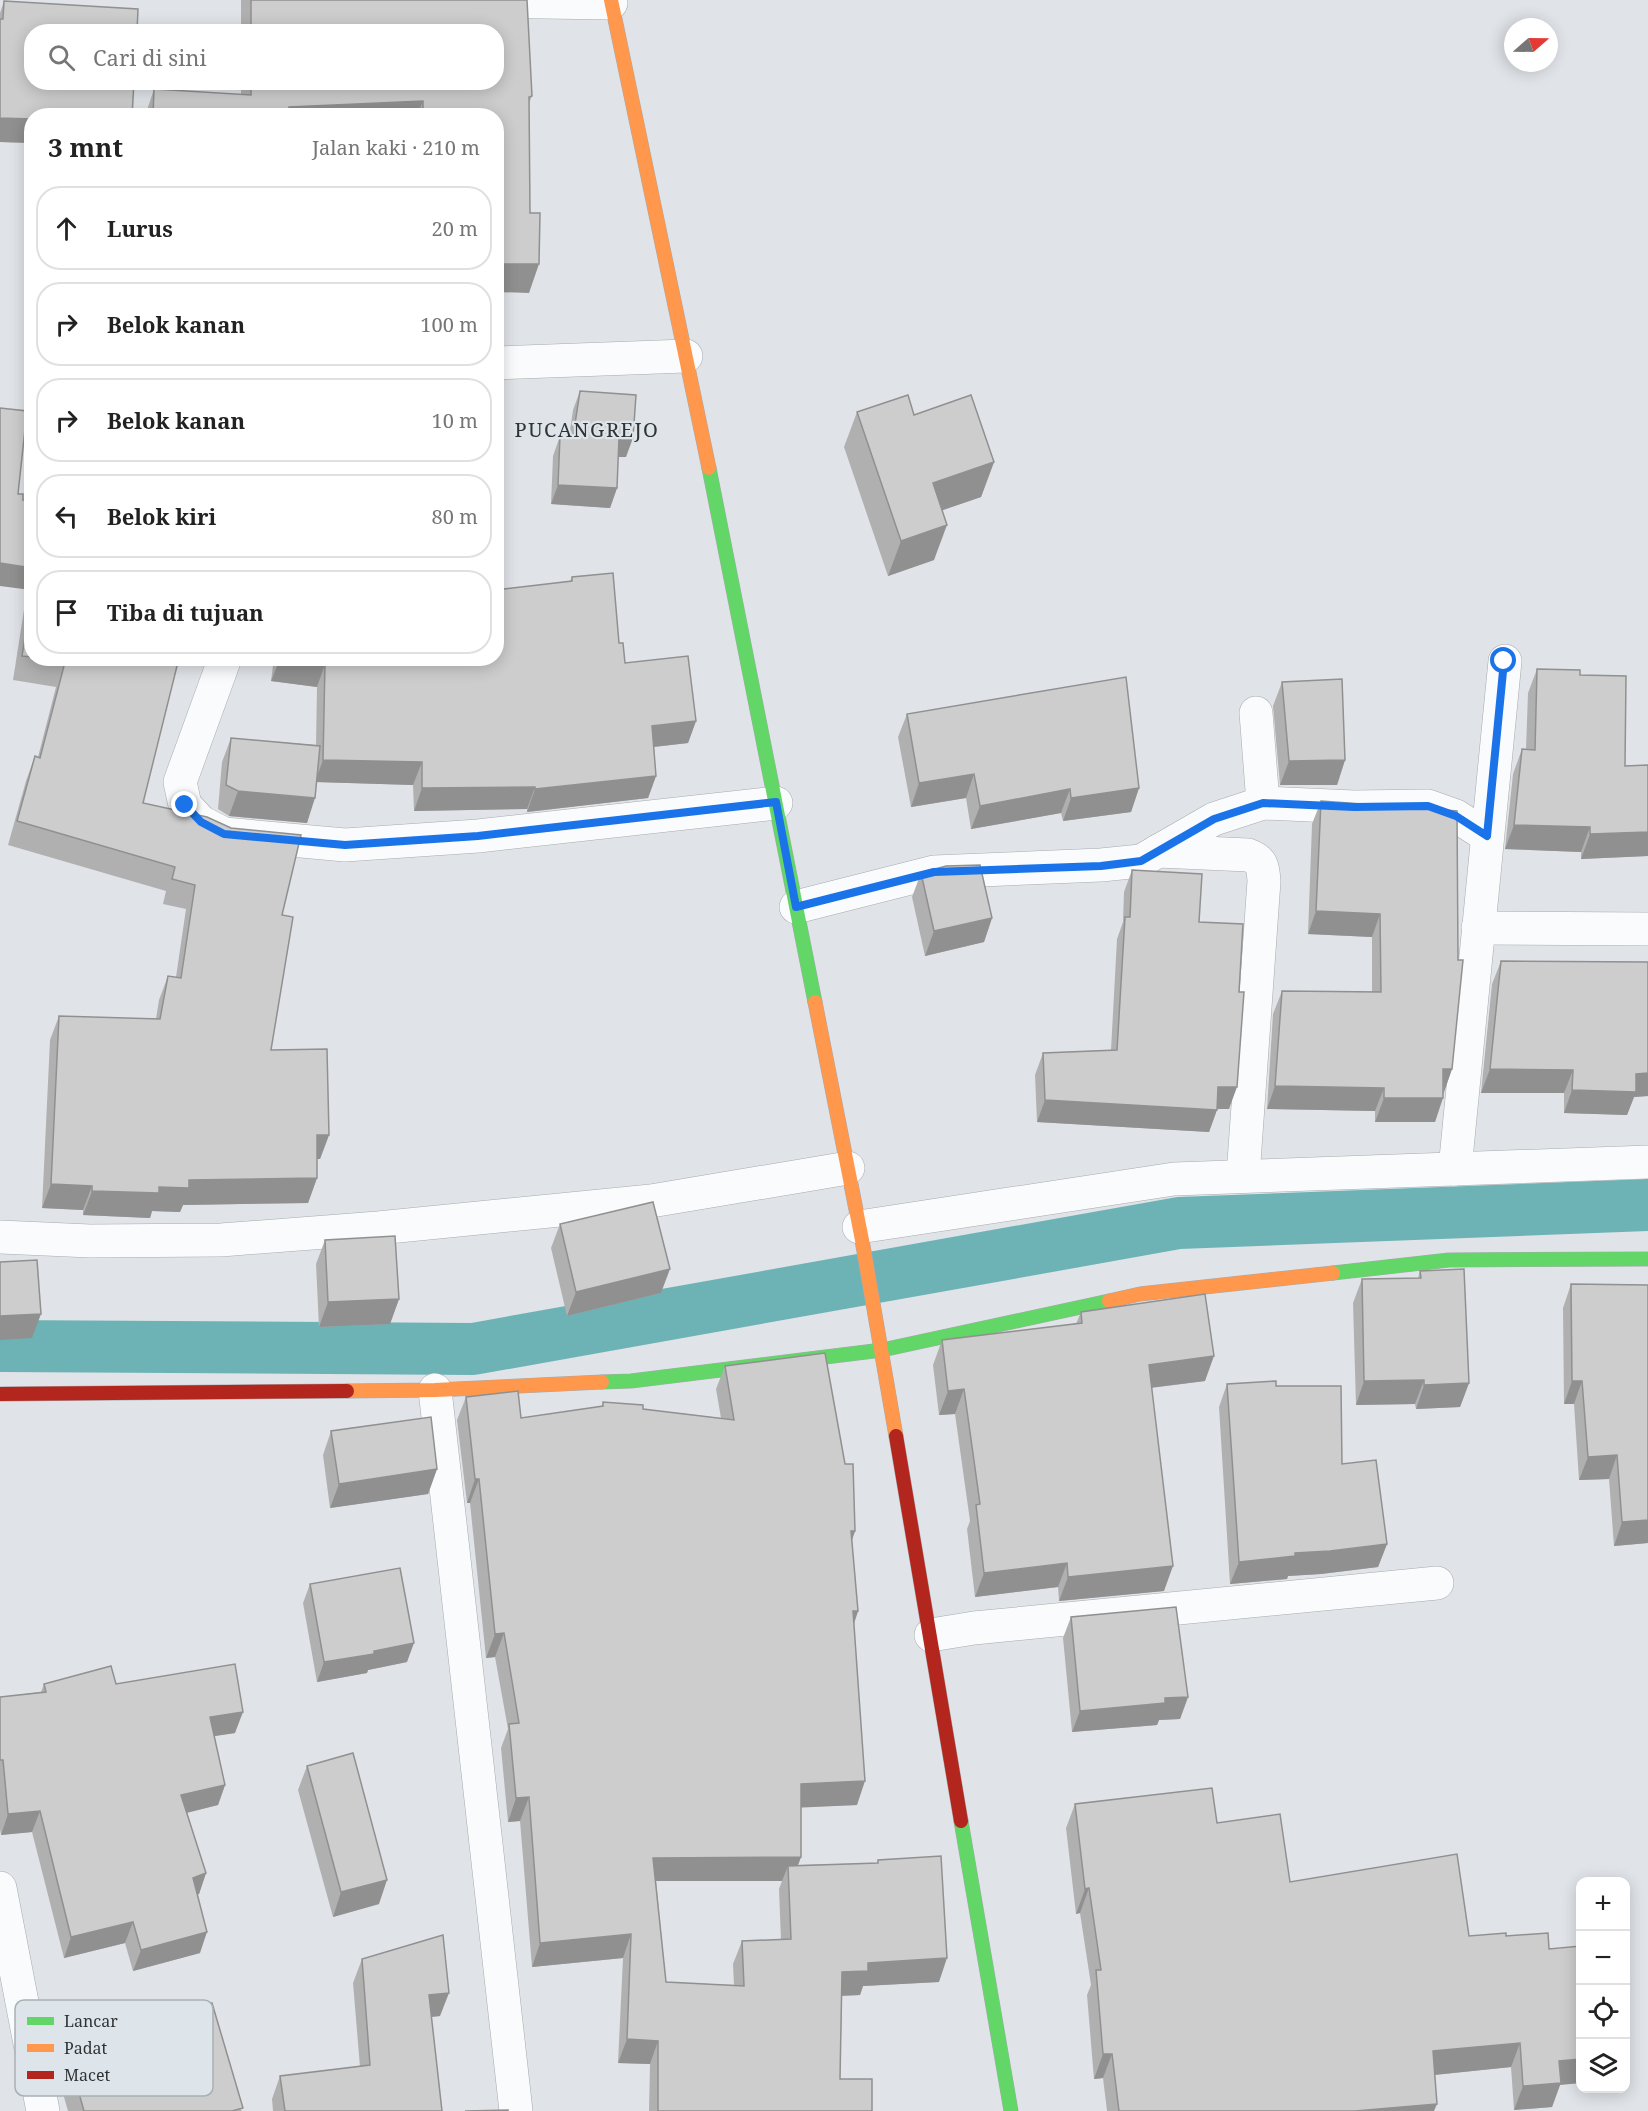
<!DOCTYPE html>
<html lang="id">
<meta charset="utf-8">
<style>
body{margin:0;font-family:"Noto Serif",serif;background:#f6f6f6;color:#222}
.controls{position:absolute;right:18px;bottom:18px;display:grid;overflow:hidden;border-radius:12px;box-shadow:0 3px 15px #0003}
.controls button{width:54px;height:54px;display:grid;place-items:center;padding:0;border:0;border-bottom:2px solid #e0e0e0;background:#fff;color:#222;font:30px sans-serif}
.compass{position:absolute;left:1504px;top:18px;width:54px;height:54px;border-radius:50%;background:#fff;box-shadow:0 3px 15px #0003;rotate:70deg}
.stop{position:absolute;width:18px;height:18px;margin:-14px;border:4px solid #1a73e8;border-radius:50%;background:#fff}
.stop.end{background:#1a73e8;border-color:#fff;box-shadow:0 2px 6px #0008}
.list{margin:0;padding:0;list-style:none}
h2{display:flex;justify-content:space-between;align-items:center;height:78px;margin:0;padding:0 24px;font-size:26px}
h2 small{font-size:20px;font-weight:400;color:#767676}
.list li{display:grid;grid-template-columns:39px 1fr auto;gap:18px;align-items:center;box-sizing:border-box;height:84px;margin:0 12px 12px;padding:0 12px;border:2px solid #e0e0e0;border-radius:24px}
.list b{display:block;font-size:22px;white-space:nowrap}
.list em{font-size:20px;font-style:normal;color:#767676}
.icon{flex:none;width:33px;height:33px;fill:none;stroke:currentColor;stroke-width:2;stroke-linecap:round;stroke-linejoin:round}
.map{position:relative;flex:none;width:1648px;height:2111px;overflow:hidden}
.search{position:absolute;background:#fff;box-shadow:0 3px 15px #0003;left:24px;top:24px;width:480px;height:66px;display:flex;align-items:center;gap:15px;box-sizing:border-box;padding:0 21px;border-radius:24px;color:#767676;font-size:22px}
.panel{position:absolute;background:#fff;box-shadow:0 3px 15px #0003;left:24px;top:108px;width:480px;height:558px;border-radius:24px}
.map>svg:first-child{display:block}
</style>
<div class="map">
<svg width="1648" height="2111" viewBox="0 0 1648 2111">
<rect width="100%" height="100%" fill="#e0e4e8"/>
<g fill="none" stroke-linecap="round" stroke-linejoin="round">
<path stroke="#6db3b6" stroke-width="52" d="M0 1346 473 1349 1179 1223 1648 1205"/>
<defs>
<g id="street">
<path d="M484 1 611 3"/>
<path d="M496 363 686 356"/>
<path d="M225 658 180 782 185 805 201 822 224 834 345 845 478 836 776 803"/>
<path d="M1256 713 1263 803"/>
<path d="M1158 851 1248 855C1262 860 1263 866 1264 881L1243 1176"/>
<path d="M796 907 934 872 1101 865 1141 861 1214 819 1263 803 1354 807 1428 806 1456 816 1487 836"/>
<path d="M1478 928 1648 929"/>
<path d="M1455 1169 1505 661"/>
<path d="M859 1227 1174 1179 1648 1162"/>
<path d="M0 1237 90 1241 221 1240 378 1228 651 1201 848 1168"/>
<path d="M435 1390 516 2111"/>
<path d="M931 1635 974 1628 1437 1583"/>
<path d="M0 1888 43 2111"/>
</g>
<g id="fast">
<path d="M709 468 815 1002"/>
<path d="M1333 1273 1449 1260 1648 1259"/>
<path d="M602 1382 631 1381 882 1350 1109 1301"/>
<path d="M961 1821 1011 2111"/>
</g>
<g id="slow">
<path d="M611 0 709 468"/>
<path d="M815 1002 862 1240 896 1436"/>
<path d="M1109 1301 1140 1294 1333 1273"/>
<path d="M347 1391 435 1390 602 1382"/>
</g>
<g id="jam">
<path d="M0 1394 347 1391"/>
<path d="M896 1436 961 1821"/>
</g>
</defs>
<use href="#street" stroke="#a7aaad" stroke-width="34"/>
<use href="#fast" stroke="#a7aaad" stroke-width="15"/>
<use href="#slow" stroke="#a7aaad" stroke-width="15"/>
<use href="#jam" stroke="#a7aaad" stroke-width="15"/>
<use href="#street" stroke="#fafbfc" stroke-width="33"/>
<use href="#fast" stroke="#63d668" stroke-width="14"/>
<use href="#slow" stroke="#ff974d" stroke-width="14"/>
<use href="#jam" stroke="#b3261e" stroke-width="14"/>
</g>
<g fill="#b1b0b1" fill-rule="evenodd">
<path d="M241 0H527L532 96 529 103V293L496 116H145L154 89 241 95V82H496V32H241Z"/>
<path d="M4 1 32 143 0 142V13Z"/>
<path d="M580 391 626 457H618L617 488 610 508 551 504 553 456 560 436 569 437 573 410Z"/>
<path d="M857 412 914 415 994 462 981 497 942 510 934 560 888 576 844 447Z"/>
<path d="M18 494 23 500 32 501V658H179L143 803 282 915 271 1050 329 1135 320 1159H317V1178L308 1203 183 1205 180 1212 152 1211 150 1218 83 1215V1210L42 1208 50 1040 59 1016 156 1019 159 1000 168 976 176 977 186 909 163 904 166 891 8 845 26 781 35 756 38 757 56 687 13 680 24 610 31 590Z"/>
<path d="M572 577 619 643 625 663 696 721 688 743 654 747 656 776 648 798 527 812V809L414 811 413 785 317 782 307 823 229 816 218 809 222 762 231 738 316 745 317 687 271 681 274 658H496L570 581Z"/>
<path d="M1537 669 1580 675 1625 766 1648 765V856L1581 859V852L1505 849 1513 774 1522 749H1526L1528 693Z"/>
<path d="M1282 682 1345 760 1337 785H1280L1273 706Z"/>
<path d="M907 714 1139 788 1131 812 1063 821 1061 813 971 829 966 798 911 807 898 737Z"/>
<path d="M1321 801 1457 811 1452 1069 1444 1092 1435 1122H1375V1111L1267 1109 1273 1014 1282 991 1372 992V937L1308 934 1312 824Z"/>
<path d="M1132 870 1199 922 1229 1109H1217L1209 1132 1037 1122 1035 1075 1043 1053 1111 1050 1117 939 1123 922 1124 892Z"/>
<path d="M921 873 992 918 984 942 925 956 912 897Z"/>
<path d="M1501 961 1648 962V1096L1634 1097 1627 1115 1564 1113V1093H1481L1492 984Z"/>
<path d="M560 1224 661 1293 567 1316 551 1248Z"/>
<path d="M325 1240 399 1299 390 1324 319 1327 316 1264Z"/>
<path d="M1420 1271 1469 1383 1460 1407 1416 1409 1415 1404 1356 1405 1353 1303 1362 1279 1418 1278Z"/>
<path d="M1571 1284 1648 1285V1543L1614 1546 1609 1479 1579 1480 1574 1404H1564L1563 1308Z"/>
<path d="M1081 1312 1205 1381 1151 1388 1164 1591 1059 1601 1058 1587 975 1597 967 1529 970 1521 955 1414 939 1415 933 1365 942 1340 1076 1324Z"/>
<path d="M725 1366 855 1531 852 1540 858 1611 854 1624 857 1805 801 1807V1857L798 1865 877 1863 878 1860 939 1982 863 1986 860 1995 842 1996 840 2079 872 2111H649L650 2064 618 2063 623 1958 532 1967 520 1821 508 1822 501 1748 508 1729 495 1657 486 1658 470 1503H467L457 1420 466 1397 521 1418 602 1407 603 1402 643 1409 721 1418 716 1389ZM656 1881H782L779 1889 781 1940 742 1941 733 1964 734 1985 666 1982Z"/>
<path d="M1227 1384 1276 1386 1342 1464 1387 1544 1378 1567 1321 1574 1288 1576 1287 1579 1230 1584 1219 1407Z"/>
<path d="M331 1431 437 1469 428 1494 330 1508 323 1455Z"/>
<path d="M310 1584 407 1662 368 1670 367 1673 317 1682 303 1603Z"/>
<path d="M1071 1617 1188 1697 1180 1719 1159 1720 1157 1725 1072 1732 1063 1638Z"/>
<path d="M44 1684H116L235 1733 214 1736 225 1785 218 1805 187 1813 206 1873 199 1894 197 1895 200 1953 133 1971 125 1943 64 1958 32 1832 1 1835 0 1829V1697L41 1692Z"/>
<path d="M307 1766 379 1904 333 1917 298 1790Z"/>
<path d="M1075 1804 1217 1823 1290 1882 1469 1936H1506L1560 2085 1552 2107 1514 2110 1511 2067 1434 2075V2111H1107L1103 2078 1094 2079 1087 1995 1091 1985 1080 1913 1076 1914 1066 1828Z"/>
<path d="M362 1959 440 2016 431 2017 442 2111H273L272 2099 280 2076 360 2067 353 1983Z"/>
<path d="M159 2019 242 2111H68L64 2097 73 2072 152 2049 150 2043Z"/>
</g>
<g fill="#909090">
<path d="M423 101 417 116H286L289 107Z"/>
<path d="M0 118 32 119V143L0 142Z"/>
<path d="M496 264H539L529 293 496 292Z"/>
<path d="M619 437 633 438 626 457H612Z"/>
<path d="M994 462 981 497 920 518 933 483Z"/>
<path d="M558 485 617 488 610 508 551 504Z"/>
<path d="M947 525 934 560 888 576 901 541Z"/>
<path d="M0 563 32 568 31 590 0 586Z"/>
<path d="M280 659 325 664 317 687 271 681Z"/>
<path d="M696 721 688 743 644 748 652 726Z"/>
<path d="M323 760 422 762 413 785 315 782Z"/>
<path d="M1345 760 1337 785H1280L1289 761Z"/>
<path d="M974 774 966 798 911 807 919 783Z"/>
<path d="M656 776 648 798 527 812 535 789Z"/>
<path d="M535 787 527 809 414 811 422 788Z"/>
<path d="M1139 788 1131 812 1063 821 1071 798Z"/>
<path d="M1070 789 1061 813 971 829 980 806Z"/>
<path d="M238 791 315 798 307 823 229 816Z"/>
<path d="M1514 825 1590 827 1581 852 1505 849Z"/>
<path d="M1648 832V856L1581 859 1590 834Z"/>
<path d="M1316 911 1380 914 1372 937 1308 934Z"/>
<path d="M992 918 984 942 925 956 934 931Z"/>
<path d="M1443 1069H1452L1444 1092Z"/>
<path d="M1490 1069 1573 1070 1564 1093H1481Z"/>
<path d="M1648 1073V1096L1634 1097 1627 1115 1564 1113 1572 1090 1636 1074Z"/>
<path d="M1275 1086 1384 1088 1375 1111 1267 1109Z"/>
<path d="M1218 1087H1237L1229 1109H1210Z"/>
<path d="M1384 1098H1443L1435 1122H1375Z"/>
<path d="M1045 1100 1217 1110 1209 1132 1037 1122Z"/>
<path d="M317 1135H329L320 1159H308Z"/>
<path d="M317 1178 308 1203 183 1205 180 1212 152 1211 150 1218 83 1215 92 1191 159 1187 189 1180Z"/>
<path d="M51 1184 92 1186 83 1210 42 1208Z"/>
<path d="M670 1269 661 1293 567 1316 576 1292Z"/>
<path d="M399 1299 390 1324 319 1327 328 1302Z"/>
<path d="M41 1314 32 1338 0 1340V1316Z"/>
<path d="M1214 1356 1205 1381 1140 1389 1149 1365Z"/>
<path d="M1424 1380 1415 1404 1356 1405 1364 1381Z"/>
<path d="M1572 1381H1582L1574 1404H1564Z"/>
<path d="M1469 1383 1460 1407 1416 1409 1424 1385Z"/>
<path d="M964 1389 955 1414 939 1415 948 1391Z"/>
<path d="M1617 1455 1609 1479 1579 1480 1588 1457Z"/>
<path d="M437 1469 428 1494 330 1508 339 1484Z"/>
<path d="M475 1479H479L470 1503H467Z"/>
<path d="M1648 1520V1543L1614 1546 1622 1522Z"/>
<path d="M851 1531H855L847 1555Z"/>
<path d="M1387 1544 1378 1567 1321 1574 1288 1576 1287 1579 1230 1584 1239 1562 1295 1553Z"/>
<path d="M1067 1563 1058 1587 975 1597 984 1573Z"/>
<path d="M1173 1566 1164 1591 1059 1601 1068 1577Z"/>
<path d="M853 1611H858L850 1635Z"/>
<path d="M504 1633 495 1657 486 1658 495 1634Z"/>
<path d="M414 1643 407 1662 368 1670 367 1673 317 1682 324 1662 374 1651Z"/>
<path d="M1188 1697 1180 1719 1159 1720 1157 1725 1072 1732 1080 1711 1165 1698Z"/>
<path d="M243 1712 235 1733 202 1738 210 1717Z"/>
<path d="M865 1781 857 1805 792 1808 801 1784Z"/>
<path d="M225 1785 218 1805 173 1816 181 1795Z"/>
<path d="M529 1797 520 1821 508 1822 516 1798Z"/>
<path d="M40 1811 32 1832 1 1835 8 1814Z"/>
<path d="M801 1857 792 1881 788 1866 782 1881H645L653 1858Z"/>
<path d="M206 1873 199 1894 185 1899 193 1878Z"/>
<path d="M387 1880 379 1904 333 1917 341 1892Z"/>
<path d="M1089 1888 1080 1913 1076 1914 1085 1889Z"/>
<path d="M133 1922 125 1943 64 1958 71 1937Z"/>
<path d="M207 1932 200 1953 133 1971 141 1950Z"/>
<path d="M631 1934 623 1958 532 1967 540 1943Z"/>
<path d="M947 1958 939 1982 863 1986 860 1995 834 1996 842 1972 868 1963Z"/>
<path d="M449 1993 440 2016 420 2018 429 1995Z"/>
<path d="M627 2039 658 2041 650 2064 618 2063Z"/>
<path d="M1520 2043 1511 2067 1424 2076 1433 2051Z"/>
<path d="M1103 2054H1112L1103 2078 1094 2079Z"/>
<path d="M1581 2059V2083L1560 2085 1552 2107 1514 2110 1523 2086 1559 2061Z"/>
<path d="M1437 2104 1434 2111H1355Z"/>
</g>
<g fill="#cecdce" stroke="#909090" stroke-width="1.5">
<path d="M251 0H527L532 96 529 97 530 213H540L539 264H496V116H423V101L289 107 288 116H153L154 89 251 95V82H496V32H251Z"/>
<path d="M4 1 138 9 137 32H32V82H134L132 116H32V119L0 118V19H3Z"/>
<path d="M580 391 636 395 633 438 619 437 617 488 558 485 560 436 573 437Z"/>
<path d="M908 395 914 415 971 395 994 462 933 483 947 525 901 541 857 412Z"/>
<path d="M0 408 27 411 18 494H23V500L32 501V568L0 563Z"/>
<path d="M613 573 619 643H623L625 663 688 656 696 721 652 726 656 776 535 789V787L422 788V762L323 760 325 664 280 658H496V590L572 581V577Z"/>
<path d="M32 595V657L22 656Z"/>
<path d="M40 658H179L143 803 207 817 231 828 301 835 282 915 293 917 271 1050 327 1049 329 1135H317V1178L189 1180V1188L159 1187V1193L92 1191V1186L51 1184 59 1016 160 1019 168 976 181 978 195 885 172 879 175 867 17 821 35 756 40 758 65 662Z"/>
<path d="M1537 669 1580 670V675L1626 676 1625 766 1648 765V832L1590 834V827L1514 825 1522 749 1535 750Z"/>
<path d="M1126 677 1139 788 1071 798 1070 789 980 806 974 774 919 783 907 714Z"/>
<path d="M1342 679 1345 760 1289 761 1282 682Z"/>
<path d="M231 738 320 746 315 798 238 791 226 785Z"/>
<path d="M1321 801 1457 811 1458 960H1463L1452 1069H1443V1098H1384V1088L1275 1086 1282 991 1381 992 1380 914 1316 911Z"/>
<path d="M980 865 992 918 934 931 921 873 946 866Z"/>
<path d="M1132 870 1202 874 1199 922 1243 924 1239 992H1244L1237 1087H1218L1217 1110 1045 1100 1043 1053 1117 1050 1125 917H1130Z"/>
<path d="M1501 961 1648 962V1073L1636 1074V1092L1572 1090 1573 1070 1490 1069Z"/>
<path d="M653 1202 670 1269 576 1292 560 1224Z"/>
<path d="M395 1236 399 1299 328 1302 325 1240Z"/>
<path d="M37 1260 41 1314 0 1316V1262Z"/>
<path d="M1464 1269 1469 1383 1424 1385V1380L1364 1381 1362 1279 1421 1278 1420 1271Z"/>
<path d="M1571 1284 1648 1285V1520L1622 1522 1617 1455 1588 1457 1582 1381H1572Z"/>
<path d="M1205 1294 1214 1356 1149 1365 1173 1566 1068 1577 1067 1563 984 1573 976 1505 980 1504 964 1389 948 1391 942 1340 1082 1323 1081 1312Z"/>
<path d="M825 1353 845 1464H853L855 1531H851L858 1611H853L865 1781 801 1784V1857L653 1858 666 1982 744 1986 742 1941 791 1939 788 1866 878 1863V1860L941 1856 947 1958 868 1963V1971L842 1972 840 2079H872V2111H658V2041L627 2039 631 1934 540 1943 529 1797 516 1798 509 1724 519 1723 504 1633 495 1634 479 1479H475L466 1397 518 1391 521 1418 603 1406V1402L643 1405V1409L734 1420 725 1366Z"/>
<path d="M1276 1381V1386H1341L1342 1464 1376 1460 1387 1544 1330 1551 1295 1553V1556L1239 1562 1227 1384Z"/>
<path d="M431 1417 437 1469 339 1484 331 1431Z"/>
<path d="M400 1568 414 1643 374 1651V1654L324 1662 310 1584Z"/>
<path d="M1176 1607 1188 1697 1165 1698V1703L1080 1711 1071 1617Z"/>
<path d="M235 1664 243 1712 210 1717 225 1785 181 1795 206 1873 193 1878 207 1932 141 1950 133 1922 71 1937 40 1811 8 1814 3 1760H0V1697L46 1692 44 1684 111 1666 116 1684Z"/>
<path d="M353 1753 387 1880 341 1892 307 1766Z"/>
<path d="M1212 1788 1217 1823 1280 1814 1290 1882 1457 1854 1469 1936 1506 1933V1936L1548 1933 1549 1949 1581 1946V2059L1559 2061 1561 2083 1523 2086 1520 2043 1433 2051 1437 2104 1355 2111H1119L1112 2054H1103L1096 1970H1101L1089 1888 1085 1889 1075 1804Z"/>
<path d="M443 1935 449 1993 429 1995 442 2111H285L280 2076 370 2065 362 1959Z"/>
<path d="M212 2003 243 2108 232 2111H84L73 2072 166 2045 159 2019Z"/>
<path d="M508 2110V2111H465Z"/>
</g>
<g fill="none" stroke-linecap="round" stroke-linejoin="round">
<path stroke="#1a73e8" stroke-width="8" d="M185 805 201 822 224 834 345 845 478 836 776 802 796 907 934 872 1101 866 1141 861 1214 819 1263 803 1354 807 1428 806 1456 816 1487 836 1504 661"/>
</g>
<g text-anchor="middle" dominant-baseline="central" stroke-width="4.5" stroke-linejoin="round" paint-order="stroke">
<g font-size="20" letter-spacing="1.5" fill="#303335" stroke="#dde5eb">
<text x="587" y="429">PUCANGREJO</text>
</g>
</g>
<rect x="15" y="2000" width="198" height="96" rx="9" fill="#dde5eb" stroke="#a9b0b4" stroke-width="1.5"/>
<rect x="27" y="2017" width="27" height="8" fill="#63d668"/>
<rect x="27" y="2044" width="27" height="8" fill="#ff974d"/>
<rect x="27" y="2071" width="27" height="8" fill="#b3261e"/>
<g font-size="16" fill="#303335">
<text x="64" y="2027">Lancar</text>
<text x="64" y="2054">Padat</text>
<text x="64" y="2081">Macet</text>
</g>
</svg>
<div class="controls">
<button>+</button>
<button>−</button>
<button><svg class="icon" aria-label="locate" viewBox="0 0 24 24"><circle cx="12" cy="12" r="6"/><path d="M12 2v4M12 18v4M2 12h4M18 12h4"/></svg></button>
<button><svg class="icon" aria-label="layers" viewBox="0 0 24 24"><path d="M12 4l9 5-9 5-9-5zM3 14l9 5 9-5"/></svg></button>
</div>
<svg class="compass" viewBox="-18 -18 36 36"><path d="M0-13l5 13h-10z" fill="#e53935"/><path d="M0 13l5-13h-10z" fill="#767676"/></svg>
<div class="stop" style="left:1504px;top:661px"></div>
<div class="stop end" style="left:185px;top:805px"></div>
<div class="search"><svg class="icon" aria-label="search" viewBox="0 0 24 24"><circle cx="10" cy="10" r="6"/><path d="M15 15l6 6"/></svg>Cari di sini</div>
<section class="panel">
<h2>3 mnt<small>Jalan kaki · 210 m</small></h2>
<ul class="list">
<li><svg class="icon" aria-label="ahead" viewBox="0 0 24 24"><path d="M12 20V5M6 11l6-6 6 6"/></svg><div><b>Lurus</b></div><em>20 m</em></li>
<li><svg class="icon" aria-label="right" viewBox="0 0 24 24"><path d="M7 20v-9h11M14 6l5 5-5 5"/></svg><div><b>Belok kanan</b></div><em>100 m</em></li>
<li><svg class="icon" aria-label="right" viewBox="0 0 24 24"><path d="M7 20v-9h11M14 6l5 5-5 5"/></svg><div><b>Belok kanan</b></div><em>10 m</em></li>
<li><svg class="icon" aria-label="left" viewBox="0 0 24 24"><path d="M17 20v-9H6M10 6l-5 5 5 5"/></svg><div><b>Belok kiri</b></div><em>80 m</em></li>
<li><svg class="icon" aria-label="arrive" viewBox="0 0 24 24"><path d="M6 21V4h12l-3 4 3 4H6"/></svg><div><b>Tiba di tujuan</b></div></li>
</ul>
</section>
</div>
